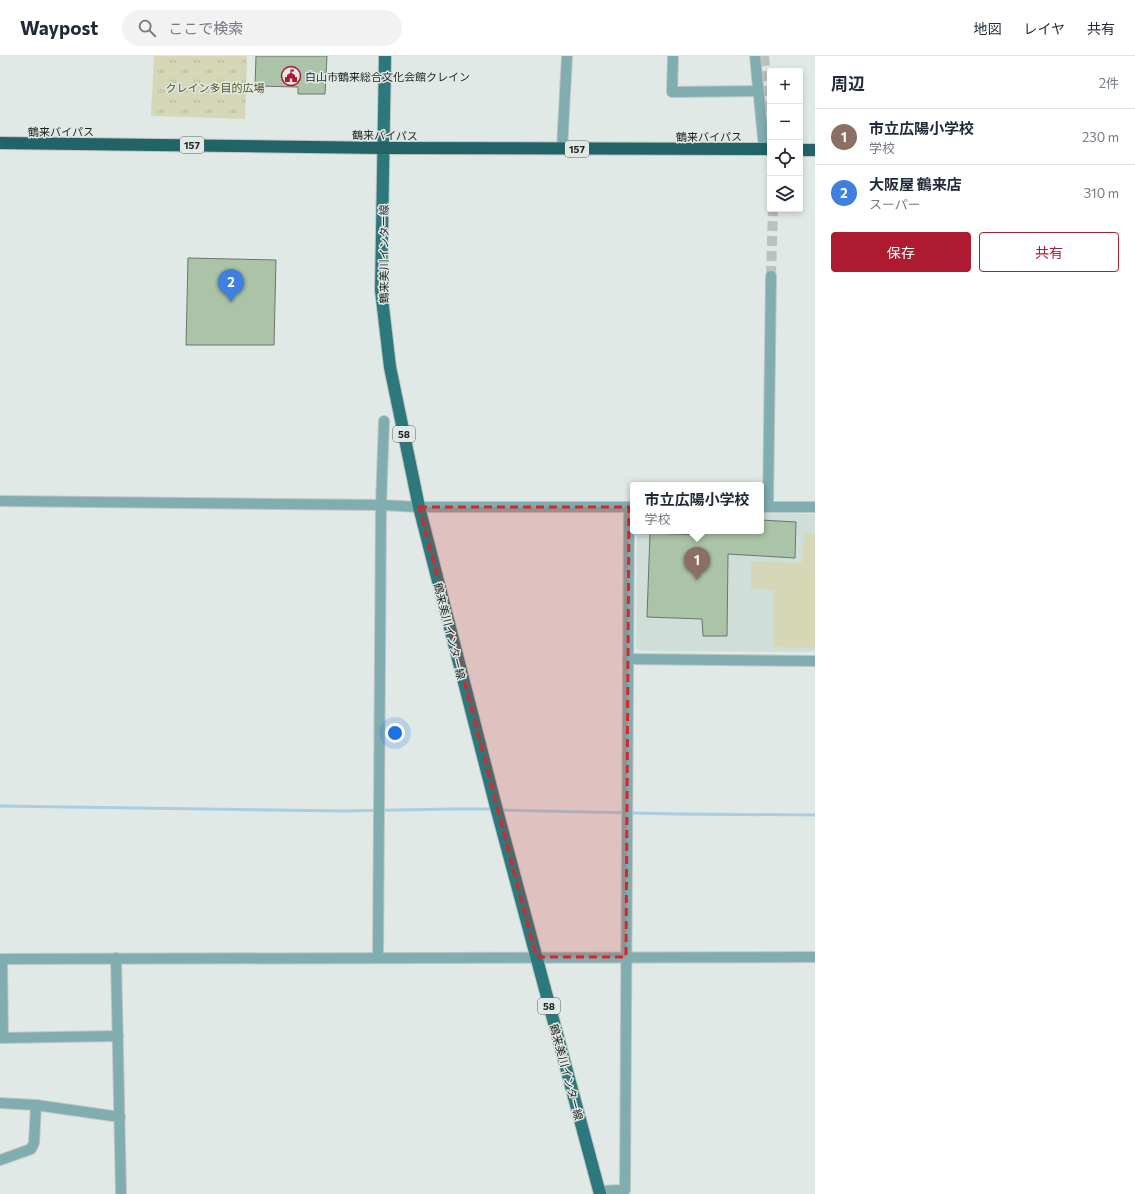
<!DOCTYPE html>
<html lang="ja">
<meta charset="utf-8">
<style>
body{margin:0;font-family:Commissioner,"Noto Sans JP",sans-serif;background:#f2f2f3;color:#1f2937}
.controls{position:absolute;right:12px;top:12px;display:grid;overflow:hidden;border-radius:4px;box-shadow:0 2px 6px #0003}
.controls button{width:36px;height:36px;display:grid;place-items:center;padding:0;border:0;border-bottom:1px solid #e0e1e3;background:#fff;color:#1f2937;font:20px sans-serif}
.you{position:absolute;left:395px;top:677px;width:14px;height:14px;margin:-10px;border:3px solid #fff;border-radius:50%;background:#1a73e8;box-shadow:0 0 0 6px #1a73e833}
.badge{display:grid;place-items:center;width:26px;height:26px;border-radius:50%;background:#ae1a30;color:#fff;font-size:13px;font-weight:700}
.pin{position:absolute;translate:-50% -33px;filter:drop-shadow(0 1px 2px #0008)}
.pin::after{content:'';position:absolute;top:21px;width:14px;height:12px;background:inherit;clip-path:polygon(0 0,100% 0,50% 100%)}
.popup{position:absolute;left:630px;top:426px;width:134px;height:52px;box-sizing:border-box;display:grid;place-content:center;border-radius:4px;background:#fff;filter:drop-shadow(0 1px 3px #0005);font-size:13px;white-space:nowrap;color:#747a83}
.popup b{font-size:15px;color:#1f2937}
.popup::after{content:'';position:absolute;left:50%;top:100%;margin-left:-8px;border:8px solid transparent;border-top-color:#fff}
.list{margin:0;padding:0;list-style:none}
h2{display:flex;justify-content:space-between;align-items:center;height:52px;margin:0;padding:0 16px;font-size:17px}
h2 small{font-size:13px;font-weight:400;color:#747a83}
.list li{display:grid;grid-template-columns:26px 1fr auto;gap:12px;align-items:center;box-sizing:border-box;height:56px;padding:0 16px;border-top:1px solid #e0e1e3}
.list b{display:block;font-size:15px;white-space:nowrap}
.list p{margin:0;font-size:13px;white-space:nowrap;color:#747a83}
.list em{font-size:13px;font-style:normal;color:#747a83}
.actions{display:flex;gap:8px;padding:12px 16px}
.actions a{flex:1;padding:9px 0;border:1px solid #ae1a30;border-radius:4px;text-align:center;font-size:14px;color:#ae1a30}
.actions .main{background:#ae1a30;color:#fff}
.icon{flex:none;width:22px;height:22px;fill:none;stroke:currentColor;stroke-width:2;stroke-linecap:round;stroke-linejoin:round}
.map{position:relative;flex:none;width:815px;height:1138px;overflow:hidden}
header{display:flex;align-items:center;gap:24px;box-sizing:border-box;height:56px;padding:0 20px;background:#fff;border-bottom:1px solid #e0e1e3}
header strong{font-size:19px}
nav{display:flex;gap:22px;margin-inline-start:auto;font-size:14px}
.search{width:280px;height:36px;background:#f2f2f3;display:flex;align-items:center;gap:10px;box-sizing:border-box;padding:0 14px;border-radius:22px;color:#747a83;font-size:15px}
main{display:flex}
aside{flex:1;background:#fff}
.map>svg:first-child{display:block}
</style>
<header>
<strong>Waypost</strong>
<div class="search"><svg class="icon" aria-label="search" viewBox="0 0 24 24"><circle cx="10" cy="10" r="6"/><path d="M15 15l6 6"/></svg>ここで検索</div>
<nav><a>地図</a><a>レイヤ</a><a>共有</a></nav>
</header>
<main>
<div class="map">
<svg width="815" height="1138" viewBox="0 0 815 1138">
<defs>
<pattern id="park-tufts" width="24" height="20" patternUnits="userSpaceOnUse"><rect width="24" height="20" fill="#d5d7b6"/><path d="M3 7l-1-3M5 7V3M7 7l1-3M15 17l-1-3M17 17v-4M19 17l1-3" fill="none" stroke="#b6b89c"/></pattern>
</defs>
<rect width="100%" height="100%" fill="#e1e9e6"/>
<path fill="#cfded8" d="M761 457 815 458V596L641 595 636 592 637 475H761Z"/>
<path fill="#d5d7b6" d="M805 477 815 478V592L774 591V534L751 533V505L802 507Z"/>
<path fill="url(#park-tufts)" d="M154 0H247L245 63 151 60Z"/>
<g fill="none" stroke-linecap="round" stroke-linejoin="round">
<g stroke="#a8cee1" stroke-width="3">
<path d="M0 750 344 755 452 753H494"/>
<path d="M500 754 678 758 815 759"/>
</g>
</g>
<g fill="#abc3a6" stroke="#6f736f">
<path d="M256 0H327L325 38H298V31L255 30Z"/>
<path d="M188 202 276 204 274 289H186Z"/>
<path d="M761 464 796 466 795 502 728 498 727 580H703L702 563 647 561 650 477 702 479V475H761Z"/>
</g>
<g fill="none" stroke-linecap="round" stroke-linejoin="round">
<g stroke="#bac1bf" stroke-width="10" stroke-dasharray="10 5" stroke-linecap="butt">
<path d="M764 0 770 57"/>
<path d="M771 220 773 153"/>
</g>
<defs>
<g id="minor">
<path d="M673 0 672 36 758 35"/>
<path d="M755 0 764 92"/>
<path d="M562 93 567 0"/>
<path d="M0 445 381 449 419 451H629L633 450"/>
<path d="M761 451H815"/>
<path d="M768 451 771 220"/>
<path d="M628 603 815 605"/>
<path d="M378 901 381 449 384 365"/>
<path d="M116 902 121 1138"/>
<path d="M0 903 815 901"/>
<path d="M2 903 3 982"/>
<path d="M0 982 118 980"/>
<path d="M0 1047 36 1049 120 1061"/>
<path d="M0 1104 31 1093 34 1087 36 1049"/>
<path d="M599 1135 625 1134 629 451"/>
</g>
<path id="major" d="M385 0 381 234 390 311 419 451 495 747 600 1138"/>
<g id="highway">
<path d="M0 87 384 92 770 93"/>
<path d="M800 94H815"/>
</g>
</defs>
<use href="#minor" stroke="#bec5c3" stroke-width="12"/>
<use href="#major" stroke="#bec5c3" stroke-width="14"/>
<use href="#highway" stroke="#bec5c3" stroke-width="14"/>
<use href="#minor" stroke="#80adaf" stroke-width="10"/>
<use href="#major" stroke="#2d787c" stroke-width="12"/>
<use href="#highway" stroke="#216366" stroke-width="12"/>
</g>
<path fill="#d62828" fill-opacity="0.2" stroke="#d62828" stroke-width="3" stroke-dasharray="8 5" stroke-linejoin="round" d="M419 451H629L626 901H536Z"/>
<defs>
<symbol id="civic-ring" viewBox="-11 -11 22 22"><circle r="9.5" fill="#e1e9e6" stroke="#ae1a30" stroke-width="1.5"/><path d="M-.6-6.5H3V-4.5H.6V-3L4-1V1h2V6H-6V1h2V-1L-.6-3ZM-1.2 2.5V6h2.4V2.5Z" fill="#ae1a30"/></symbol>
</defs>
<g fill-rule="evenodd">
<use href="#civic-ring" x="280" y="9" width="22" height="22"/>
</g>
<g text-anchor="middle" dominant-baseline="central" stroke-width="3" stroke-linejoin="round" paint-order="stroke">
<g fill="#e1e9e6" stroke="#595e5c" stroke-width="1">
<rect x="180" y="81" width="24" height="16" rx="3"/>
<rect x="565" y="85" width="24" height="16" rx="3"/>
<rect x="393" y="370" width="22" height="16" rx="3"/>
<rect x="538" y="942" width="22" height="16" rx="3"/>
</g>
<g font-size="10" font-weight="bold" fill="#1f2221">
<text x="192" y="89">157</text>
<text x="577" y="93">157</text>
<text x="404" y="378">58</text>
<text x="549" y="950">58</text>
</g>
<g font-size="11" fill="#1f2221" stroke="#e1e9e6" text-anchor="start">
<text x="305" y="20">白山市鶴来総合文化会館クレイン</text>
</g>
<g font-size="11" fill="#54561c" stroke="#e1e9e6">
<text x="215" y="31">クレイン多目的広場</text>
</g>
<g font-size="11" fill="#1f2221" stroke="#e1e9e6">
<text x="61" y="75">鶴来バイパス</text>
<text transform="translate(385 79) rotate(1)">鶴来バイパス</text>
<text x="709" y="80">鶴来バイパス</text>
<text transform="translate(383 198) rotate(-90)">鶴来美川インター線</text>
<text transform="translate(450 575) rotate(76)">鶴来美川インター線</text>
<text transform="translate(567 1016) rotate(75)">鶴来美川インター線</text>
</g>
</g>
</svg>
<div class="controls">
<button>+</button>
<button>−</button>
<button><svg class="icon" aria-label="locate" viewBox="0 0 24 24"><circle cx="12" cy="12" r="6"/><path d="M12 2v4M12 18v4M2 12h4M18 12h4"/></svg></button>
<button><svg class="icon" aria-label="layers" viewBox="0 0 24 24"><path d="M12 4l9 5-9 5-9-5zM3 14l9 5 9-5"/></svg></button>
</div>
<div class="you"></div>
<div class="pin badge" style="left:697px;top:524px;background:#8d6e63">1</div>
<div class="popup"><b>市立広陽小学校</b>学校</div>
<div class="pin badge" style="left:231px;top:246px;background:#3f7fe0">2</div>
</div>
<aside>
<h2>周辺<small>2件</small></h2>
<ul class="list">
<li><span class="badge" style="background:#8d6e63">1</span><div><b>市立広陽小学校</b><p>学校</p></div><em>230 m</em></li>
<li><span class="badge" style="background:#3f7fe0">2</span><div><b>大阪屋 鶴来店</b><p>スーパー</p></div><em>310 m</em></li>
</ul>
<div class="actions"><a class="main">保存</a><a>共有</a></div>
</aside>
</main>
